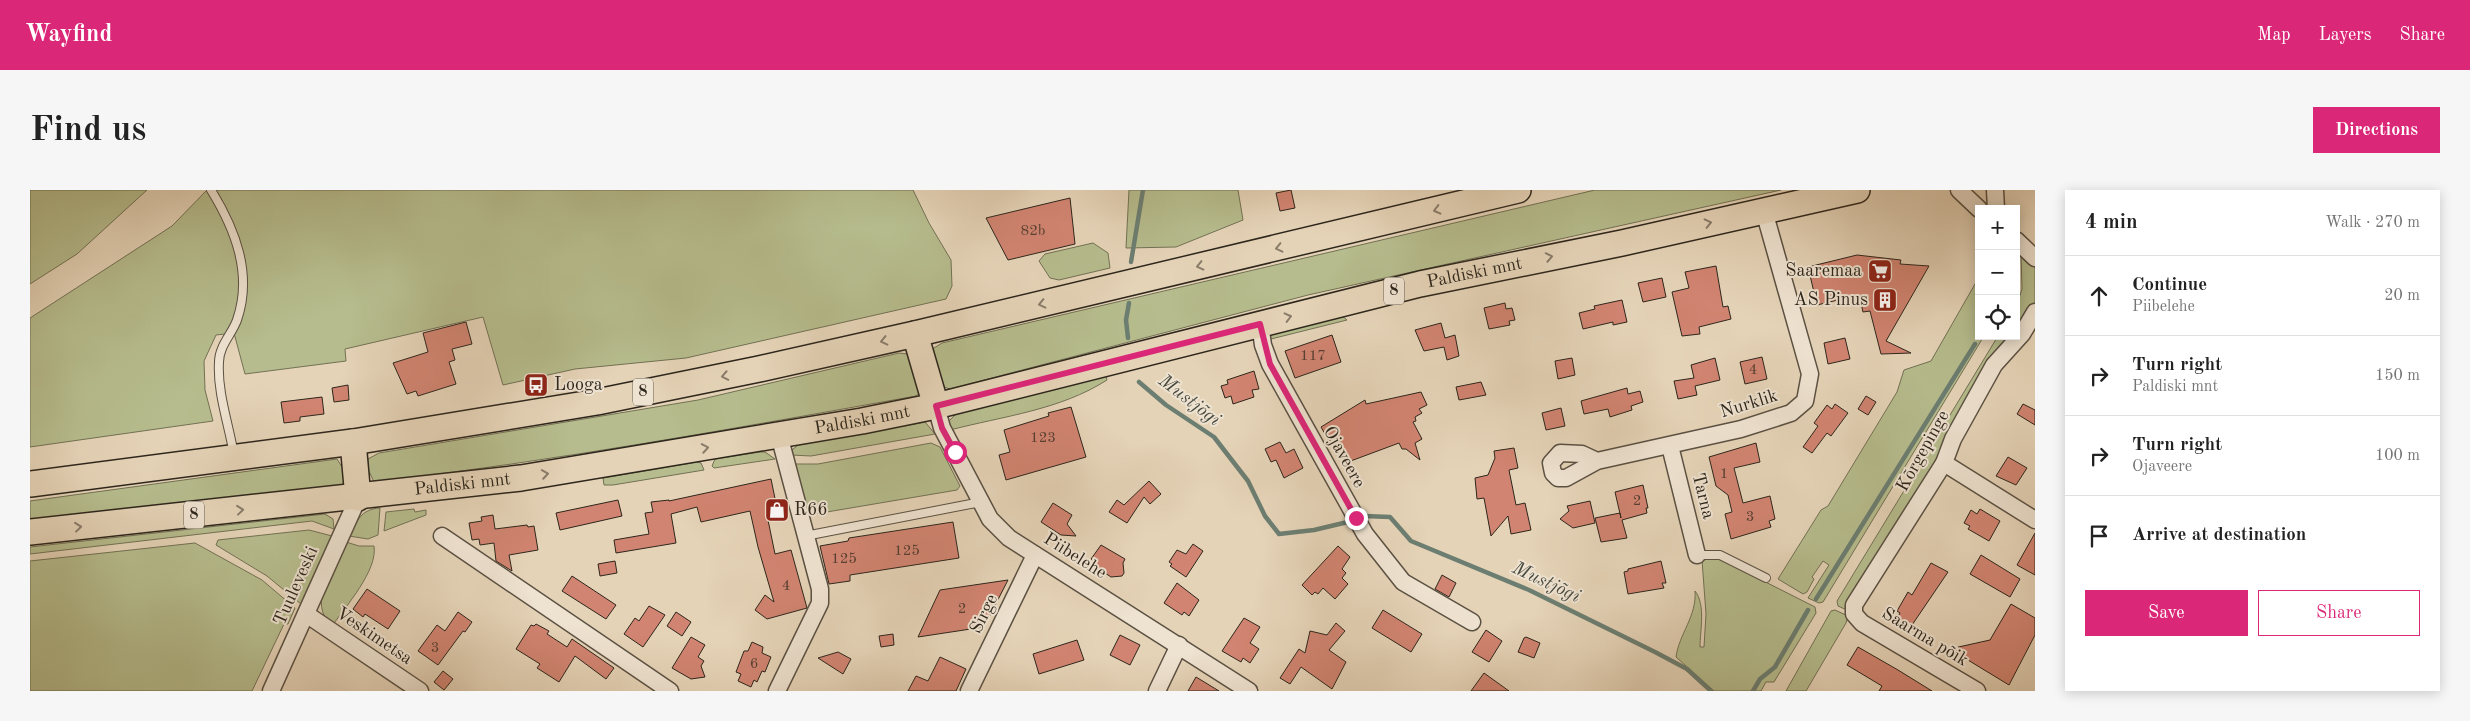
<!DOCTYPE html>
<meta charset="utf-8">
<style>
body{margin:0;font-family:"Old Standard TT",serif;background:#f6f6f6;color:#222}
.controls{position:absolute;right:15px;top:15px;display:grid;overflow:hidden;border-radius:0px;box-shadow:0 2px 12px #0003}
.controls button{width:45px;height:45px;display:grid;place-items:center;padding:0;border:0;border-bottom:1px solid #e0e0e0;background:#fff;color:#222;font:25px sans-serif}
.stop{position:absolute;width:15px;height:15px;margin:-11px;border:4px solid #db2777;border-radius:50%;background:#fff}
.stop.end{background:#db2777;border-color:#fff;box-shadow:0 1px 5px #0008}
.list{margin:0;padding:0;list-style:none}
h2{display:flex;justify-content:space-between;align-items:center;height:65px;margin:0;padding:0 20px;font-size:21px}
h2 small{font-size:16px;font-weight:400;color:#767676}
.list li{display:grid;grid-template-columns:32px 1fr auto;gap:15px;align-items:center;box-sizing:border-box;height:80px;padding:0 20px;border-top:1px solid #e0e0e0}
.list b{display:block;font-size:19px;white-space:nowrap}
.list p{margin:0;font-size:16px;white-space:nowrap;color:#767676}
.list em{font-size:16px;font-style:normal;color:#767676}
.actions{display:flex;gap:10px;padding:15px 20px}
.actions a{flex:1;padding:11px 0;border:1px solid #db2777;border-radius:0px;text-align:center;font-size:18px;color:#db2777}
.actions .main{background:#db2777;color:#fff}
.icon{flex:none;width:28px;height:28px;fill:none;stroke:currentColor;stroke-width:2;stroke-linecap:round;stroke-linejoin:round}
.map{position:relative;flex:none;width:2005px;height:501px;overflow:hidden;border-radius:0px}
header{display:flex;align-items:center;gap:30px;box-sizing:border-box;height:70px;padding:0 25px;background:#db2777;color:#fff}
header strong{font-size:24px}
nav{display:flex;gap:28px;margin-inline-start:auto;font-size:18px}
.intro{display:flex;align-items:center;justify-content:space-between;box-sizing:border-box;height:120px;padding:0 30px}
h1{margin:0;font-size:35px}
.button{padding:12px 22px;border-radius:0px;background:#db2777;color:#fff;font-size:18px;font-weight:700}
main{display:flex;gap:30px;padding:0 30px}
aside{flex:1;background:#fff;border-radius:0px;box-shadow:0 2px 12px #0003}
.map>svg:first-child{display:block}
</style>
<header>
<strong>Wayfind</strong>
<nav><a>Map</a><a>Layers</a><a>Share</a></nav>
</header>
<div class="intro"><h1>Find us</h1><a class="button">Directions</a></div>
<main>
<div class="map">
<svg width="2005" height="501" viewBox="0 0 2005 501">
<rect width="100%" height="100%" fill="#e5d3b7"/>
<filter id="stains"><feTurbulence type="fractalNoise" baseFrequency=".004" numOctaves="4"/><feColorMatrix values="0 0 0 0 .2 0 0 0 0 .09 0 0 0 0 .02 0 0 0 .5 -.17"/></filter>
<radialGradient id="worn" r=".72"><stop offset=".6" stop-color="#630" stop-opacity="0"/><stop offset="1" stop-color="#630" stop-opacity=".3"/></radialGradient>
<g fill="#b6bc8d" stroke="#727154">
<path d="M0 0H117L47 64 0 94Z"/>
<path d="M177 0H883L899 33 921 70 922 96 916 109 656 168 545 179 473 195 453 127 315 159 316 171 215 184 204 143 186 145 174 171 175 200 183 231 0 257V128L142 36Z"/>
<path d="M1099 0H1208L1213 30 1146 57 1096 58Z"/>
<path d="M1565 0H1751L1278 105 920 199 911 196 901 160 912 153Z"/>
<path d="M1063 53 1078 63 1080 78 1029 90 1020 88 1009 71 1015 64Z"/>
<path d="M1991 64 2005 78V113L1986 144V117L1992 99Z"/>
<path d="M1949 87V146H1954L1793 412 1789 413 1778 408 1799 375 1793 371 1782 387 1784 389 1777 402 1773 404 1748 389 1791 320 1798 316 1867 202 1874 180 1901 171Z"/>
<path d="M1312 126 1317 130 1237 150 1238 145Z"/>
<path d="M1968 146H1984L1819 421 1808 416 1807 411Z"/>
<path d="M869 163 878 164 891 202 886 206C706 238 526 271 344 292L338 279V269L349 263 668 210Z"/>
<path d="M1076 186 1077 190C1030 220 974 226 920 240L919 231 926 224Z"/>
<path d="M895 232 905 244 781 266 761 265 762 260 768 255Z"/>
<path d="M901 253 910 257 930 296 927 300 779 325 764 274H788Z"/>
<path d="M730 262H735L745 269 684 278 682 276 685 269Z"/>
<path d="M307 269 314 280 315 291 311 296 0 330V311Z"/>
<path d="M667 272 671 273 674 280 583 295H574L573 288Z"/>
<path d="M350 318 348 345 338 349 319 346C327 331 331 319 350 318Z"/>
<path d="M384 319 385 322 396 320V325L354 341 356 322Z"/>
<path d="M295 324 303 329 304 339 282 331 0 364V357Z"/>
<path d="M279 340 302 346 271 414 237 386 186 355 188 350Z"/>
<path d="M316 352 329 356H344C348 380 316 416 302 436 276 413 304 375 316 352Z"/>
<path d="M165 353 232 390 265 418 258 434H254L222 501H0V371Z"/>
<path d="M1688 368 1785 417 1786 423 1744 492H1736L1731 501H1684L1646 467C1649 444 1667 426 1665 401 1676 415 1670 440 1670 457H1674L1676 424 1672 370Z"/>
<path d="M1805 420 1818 426 1816 433 1776 501H1756L1801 421Z"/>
</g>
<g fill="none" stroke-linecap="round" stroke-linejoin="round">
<g stroke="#6c7e71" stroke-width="4.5">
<path d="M1101 72 1113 0"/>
<path d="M1098 148 1096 130 1099 113"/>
<path d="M1109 192 1136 215 1184 247 1218 291 1235 326 1249 344 1284 340 1322 331"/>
<path d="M1334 326 1360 327 1381 351 1499 400 1625 462 1657 479 1681 501"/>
<path d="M1786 409 1945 154"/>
<path d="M1723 501 1730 489 1745 477 1778 420"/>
</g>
</g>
<g fill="#d18471" stroke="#2d261c">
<path d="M1261 0 1265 18 1250 21 1246 3Z"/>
<path d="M1040 8 1045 54 978 70 956 28Z"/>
<path d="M1827 65 1871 70 1870 74 1899 76 1856 151 1881 163 1851 164 1840 121 1833 122 1829 105 1787 115 1778 77Z"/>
<path d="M1686 76 1693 117 1698 116 1701 129 1669 137 1670 144 1652 146 1642 102 1659 98 1655 82Z"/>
<path d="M1632 88 1636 107 1613 112 1608 93Z"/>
<path d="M1592 110 1597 132 1583 135V132L1553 139 1549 123 1565 119 1564 116Z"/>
<path d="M1475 113 1476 119 1482 118 1485 130 1479 131 1480 135 1459 139 1454 118Z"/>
<path d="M436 132 442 154 422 159 425 170 419 172 426 194 388 206 386 201 377 204 363 173 398 162 393 143Z"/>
<path d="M1411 133 1415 148 1425 145 1429 166 1417 170 1414 157 1394 161 1385 140Z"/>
<path d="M1302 145 1311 172 1265 188 1255 161Z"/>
<path d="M1815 148 1820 169 1798 174 1794 153Z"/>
<path d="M1732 167 1737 189 1715 194 1710 172Z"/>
<path d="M1542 168 1545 185 1528 189 1525 171Z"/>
<path d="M1685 168 1690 190 1665 196 1667 205 1648 209 1644 191 1664 188 1661 175Z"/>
<path d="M1224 181 1229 199 1222 200 1224 207 1203 214 1201 206 1195 208 1191 196 1198 194 1197 190Z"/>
<path d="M1451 192 1456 205 1429 210 1426 197Z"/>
<path d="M318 195 319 210 304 212 302 198Z"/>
<path d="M1597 198 1598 204 1610 201 1613 212 1601 216 1602 220 1580 227 1578 219 1554 224 1551 211Z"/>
<path d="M1391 202 1397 215 1389 219 1392 223 1385 227 1386 231 1383 232 1392 249 1385 253 1390 270 1376 259H1372L1369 253 1318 272 1307 246 1299 251 1291 237 1335 210 1336 214Z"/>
<path d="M1836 206 1846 212 1838 225 1828 219Z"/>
<path d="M292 207 294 224 270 227V231L254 233 251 212Z"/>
<path d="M1805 214 1818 223 1801 246 1797 243 1782 263 1773 257 1788 236 1784 233 1797 215 1802 219Z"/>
<path d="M1993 214 2005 220V235L1987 224Z"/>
<path d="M1041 217 1056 267 976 290 969 265 980 262 974 240 1019 226 1018 223Z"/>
<path d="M1531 218 1535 236 1516 240 1512 223Z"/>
<path d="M1250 252 1256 263 1264 259 1273 278 1254 288 1246 270 1241 272 1235 259Z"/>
<path d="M1726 253 1730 272 1704 278 1713 313 1740 306 1745 329 1739 331 1741 337 1701 349 1695 324 1702 322 1698 305 1686 296 1679 267Z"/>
<path d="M1484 258 1488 278 1479 280 1486 315 1495 313 1501 340 1481 344 1478 326 1461 346 1454 308 1447 309 1445 288 1458 285 1465 268 1464 261Z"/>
<path d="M1978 267 1997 278 1986 295 1966 286Z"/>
<path d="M741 289 749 328 738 330 745 364 761 360 777 418 737 429 725 420 735 405 744 412 728 357 720 321 671 332 667 317 641 324 646 353 586 363 584 350 619 344 615 323 623 322 621 312 639 310V311Z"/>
<path d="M1119 291 1131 304 1120 314 1114 307 1097 333 1079 322 1087 310 1094 315Z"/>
<path d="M1613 295 1618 318H1616L1617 323 1592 330 1597 348 1571 352 1565 328 1590 323 1591 328 1585 302Z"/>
<path d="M588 310 592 326 530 340 526 323Z"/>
<path d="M1560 311 1565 333 1543 338 1530 329 1539 321 1537 316Z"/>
<path d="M1023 313 1042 325 1037 334 1046 346 1031 345 1011 332Z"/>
<path d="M1950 319 1970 331 1959 351 1938 339 1940 336 1934 333 1941 320 1947 324Z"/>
<path d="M463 325 465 339 497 335 498 337 504 336 508 360 479 365 482 381 466 371 464 353 450 355 449 349 442 350 439 333 452 331 451 327Z"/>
<path d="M923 332 929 368 820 385V391L799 394 790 356 818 351 819 348Z"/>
<path d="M2005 343V385L1987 375Z"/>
<path d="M1163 354 1173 361 1156 387 1140 376 1142 374 1139 372 1147 360 1156 364Z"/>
<path d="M1071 355 1095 369 1093 373 1094 383 1092 386 1081 387 1063 375 1065 371 1061 369Z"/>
<path d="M1308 356 1320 367 1312 379 1316 383 1312 388 1318 394 1305 409 1293 398 1288 404 1285 402 1282 405 1272 395Z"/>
<path d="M1951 365 1990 389 1980 407 1940 384Z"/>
<path d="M585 371 587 383 570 386 568 374Z"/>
<path d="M1631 371 1636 393H1632L1634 398 1598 404 1594 382 1598 381V379Z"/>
<path d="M1901 373 1918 382 1880 438 1866 430 1870 423 1867 421 1878 402 1882 405Z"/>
<path d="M1412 385 1426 393 1419 407 1405 399Z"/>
<path d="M542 386 586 415 576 429 532 401Z"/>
<path d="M978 390 954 437 888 447 910 400Z"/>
<path d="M1147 393 1169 410 1159 426 1154 422 1152 425 1134 413Z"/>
<path d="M337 399 370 421 358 439 335 424 333 427 323 419Z"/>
<path d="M1981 414 2005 428V445L1979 495 1933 467 1924 458 1960 450Z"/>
<path d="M619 416 635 425 613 457 594 444 605 428 609 431Z"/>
<path d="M1353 420 1392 444 1381 462 1342 438Z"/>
<path d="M428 422 442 432 435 442 433 441 408 475 388 461 407 435 415 441Z"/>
<path d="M646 422 661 432 652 446 637 436Z"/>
<path d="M1214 428 1230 437 1220 453 1229 459 1220 473 1213 468 1211 472 1192 461Z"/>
<path d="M1306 433 1315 441 1299 460 1316 472 1302 499 1271 477 1260 494 1250 488 1269 459 1275 463 1280 441 1297 445Z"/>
<path d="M506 434 519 441 517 444 537 457 542 449 584 478 576 489 545 466 529 492 507 478 510 474 486 459 501 435 504 436Z"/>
<path d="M1456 440 1472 451 1459 472 1442 462Z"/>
<path d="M863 444 864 455 851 457 849 446Z"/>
<path d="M1090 445 1110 455 1100 475 1080 465Z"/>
<path d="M661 447 675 455 668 467 674 471 671 476 675 487 661 489 642 478Z"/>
<path d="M1496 447 1510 453 1504 468 1488 462 1494 448Z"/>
<path d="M1047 450 1054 470 1009 484 1003 464Z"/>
<path d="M722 452 733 457 732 463 741 467 735 482 732 481 727 492 724 490 721 497 708 491 711 484 706 482 714 461H718Z"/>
<path d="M1828 457 1868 480 1902 501H1849L1852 496 1817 475Z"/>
<path d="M808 462 821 469 813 484 788 468Z"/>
<path d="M910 467 936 479 926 501H878L886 486 898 491Z"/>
<path d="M413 481 423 489 414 500 404 492Z"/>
<path d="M1454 483 1479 501H1441Z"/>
<path d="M1166 487 1189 501H1158Z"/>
</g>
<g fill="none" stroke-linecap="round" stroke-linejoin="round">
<defs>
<g id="lane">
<path d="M181 0C205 39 223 84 207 130 202 144 189 156 189 172 187 202 199 235 204 265"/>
<path d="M775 346 951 312"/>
<path d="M1667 365H1690L1736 388"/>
</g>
<g id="street">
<path d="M1929 0 1949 19"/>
<path d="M1965 0 1966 19"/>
<path d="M1986 50 2005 68"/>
<path d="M1230 134 1233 155 1240 174 1335 344 1373 392 1442 432"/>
<path d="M906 216 912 238 960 329 979 348 1219 501"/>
<path d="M1640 256 1667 365"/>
<path d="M1567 271 1552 264 1530 263 1521 273 1523 283 1528 288H1536L1567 271 1711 239 1761 223 1775 211 1780 184 1734 21"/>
<path d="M1914 273 2005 330"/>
<path d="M412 346 640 501"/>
<path d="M276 424 390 501"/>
<path d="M241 501 328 308"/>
<path d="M747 501 790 413V399L749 245"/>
<path d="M939 501 1005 365"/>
<path d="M1127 501 1149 455"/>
<path d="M1947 501 1832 433 1824 424V415L1914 273 1923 249 1964 175 1992 144 2005 122"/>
</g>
<g id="primary">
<path d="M885 144 906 216"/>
<path d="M323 252 328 308"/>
<path d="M0 294 323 252 567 212 729 179 885 144 1488 0"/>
<path id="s1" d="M0 342 491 288 832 231 906 216 1390 94 1592 53 1827 0"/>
</g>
</defs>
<use href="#lane" stroke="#5b5143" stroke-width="10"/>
<use href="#street" stroke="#5b5143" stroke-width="19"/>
<use href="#primary" stroke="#2d261c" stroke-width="28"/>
<use href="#lane" stroke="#eee2d0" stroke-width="8"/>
<use href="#street" stroke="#eee2d0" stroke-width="16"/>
<use href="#primary" stroke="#e5d3b7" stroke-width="25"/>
</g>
<defs><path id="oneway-chevron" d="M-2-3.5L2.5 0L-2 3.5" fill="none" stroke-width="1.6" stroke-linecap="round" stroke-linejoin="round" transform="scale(1.25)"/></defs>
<g stroke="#897c6a">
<use href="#oneway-chevron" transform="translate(1407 20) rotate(166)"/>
<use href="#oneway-chevron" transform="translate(1678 33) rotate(-13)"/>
<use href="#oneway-chevron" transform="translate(1249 58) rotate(167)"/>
<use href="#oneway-chevron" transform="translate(1519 67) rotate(-11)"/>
<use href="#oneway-chevron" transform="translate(1170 76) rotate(167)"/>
<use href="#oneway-chevron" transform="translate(1012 114) rotate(167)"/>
<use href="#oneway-chevron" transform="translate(1258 127) rotate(-14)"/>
<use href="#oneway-chevron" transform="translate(854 151) rotate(167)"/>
<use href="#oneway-chevron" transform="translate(695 186) rotate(169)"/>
<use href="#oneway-chevron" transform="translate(675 258) rotate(-10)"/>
<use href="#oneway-chevron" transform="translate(515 284) rotate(-9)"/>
<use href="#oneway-chevron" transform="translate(210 320) rotate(-6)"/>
<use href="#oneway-chevron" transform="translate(48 337) rotate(-6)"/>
</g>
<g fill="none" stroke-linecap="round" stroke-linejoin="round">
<path stroke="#db2777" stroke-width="6" d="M925 262 912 238 906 216 1230 134 1240 174 1326 328"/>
</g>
<defs>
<symbol id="supermarket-square" viewBox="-11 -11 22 22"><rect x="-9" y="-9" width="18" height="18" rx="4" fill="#8f2418" stroke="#eee2d0"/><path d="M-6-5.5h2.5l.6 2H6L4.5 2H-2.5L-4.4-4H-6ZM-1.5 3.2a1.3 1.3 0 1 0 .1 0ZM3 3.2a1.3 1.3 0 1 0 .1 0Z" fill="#fff"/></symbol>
<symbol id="building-square" viewBox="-11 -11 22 22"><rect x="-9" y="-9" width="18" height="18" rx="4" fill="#8f2418" stroke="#eee2d0"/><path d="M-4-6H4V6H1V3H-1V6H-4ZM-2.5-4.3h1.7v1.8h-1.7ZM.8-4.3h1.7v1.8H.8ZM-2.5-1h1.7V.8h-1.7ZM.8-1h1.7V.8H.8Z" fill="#fff"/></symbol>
<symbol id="bus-square" viewBox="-11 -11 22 22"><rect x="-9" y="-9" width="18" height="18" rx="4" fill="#8f2418" stroke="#eee2d0"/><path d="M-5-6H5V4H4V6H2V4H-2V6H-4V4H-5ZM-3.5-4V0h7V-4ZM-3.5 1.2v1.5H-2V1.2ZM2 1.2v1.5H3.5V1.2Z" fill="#fff"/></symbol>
<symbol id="shop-square" viewBox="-11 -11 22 22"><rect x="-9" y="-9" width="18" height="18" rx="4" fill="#8f2418" stroke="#eee2d0"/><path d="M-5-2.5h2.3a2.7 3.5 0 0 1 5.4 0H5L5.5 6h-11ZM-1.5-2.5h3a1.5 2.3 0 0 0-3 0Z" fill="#fff"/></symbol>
</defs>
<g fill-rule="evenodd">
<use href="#supermarket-square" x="1836" y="67" width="28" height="28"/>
<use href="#building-square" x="1841" y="96" width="28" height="28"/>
<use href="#bus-square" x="492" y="181" width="28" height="28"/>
<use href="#shop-square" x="733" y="306" width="28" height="28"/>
</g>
<g text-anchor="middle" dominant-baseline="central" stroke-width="4" stroke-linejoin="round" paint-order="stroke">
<g font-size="15" fill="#563e31">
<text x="1003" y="41">82b</text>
<text x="1283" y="166">117</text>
<text x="1723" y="180">4</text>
<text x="1013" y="248">123</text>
<text x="1694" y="284">1</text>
<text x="1607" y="311">2</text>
<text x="1720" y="327">3</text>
<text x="877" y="361">125</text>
<text x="814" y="369">125</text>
<text x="756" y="396">4</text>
<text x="932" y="419">2</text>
<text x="405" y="458">3</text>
<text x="724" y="474">6</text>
</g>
<g fill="#eee2d0" stroke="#675e52" stroke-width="1">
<rect x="1354" y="87.5" width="20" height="27" rx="4"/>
<rect x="603" y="188.5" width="20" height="27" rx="4"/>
<rect x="154" y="311.5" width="20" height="27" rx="4"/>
</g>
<g font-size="16" font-weight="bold" fill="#2d261c">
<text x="1364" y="101">8</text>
<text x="613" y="202">8</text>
<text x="164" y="325">8</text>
</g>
<g font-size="18" fill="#2d261c" stroke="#eee2d0" text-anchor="end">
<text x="1832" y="81">Saaremaa</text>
<text x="1838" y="110">AS Pinus</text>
<text x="524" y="195" text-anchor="start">Looga</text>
<text x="764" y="320" text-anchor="start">R66</text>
</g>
<g font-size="18" fill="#2d261c" stroke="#eee2d0">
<text stroke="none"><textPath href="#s1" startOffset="1470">Paldiski mnt</textPath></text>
<text transform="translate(1719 214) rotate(-17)">Nurklik</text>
<text stroke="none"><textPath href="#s1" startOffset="840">Paldiski mnt</textPath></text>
<text transform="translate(1893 261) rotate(-61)">Kõrgepinge</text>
<text transform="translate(1314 267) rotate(61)">Ojaveere</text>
<text stroke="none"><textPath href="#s1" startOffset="435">Paldiski mnt</textPath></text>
<text transform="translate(1673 306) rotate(76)">Tarna</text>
<text transform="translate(1045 366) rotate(32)">Piibelehe</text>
<text transform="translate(266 396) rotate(-66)">Tuuleveski</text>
<text transform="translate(954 424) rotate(-64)">Sirge</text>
<text transform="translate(344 446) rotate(34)">Veskimetsa</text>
<text transform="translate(1895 447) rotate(31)">Saarma põik</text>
</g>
<g font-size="19" font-style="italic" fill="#474a40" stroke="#eee2d0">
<text transform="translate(1159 211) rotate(37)">Mustjõgi</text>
<text transform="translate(1516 393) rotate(25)">Mustjõgi</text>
</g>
</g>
<rect width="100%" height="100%" filter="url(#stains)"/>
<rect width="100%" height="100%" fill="url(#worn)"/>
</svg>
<div class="controls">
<button>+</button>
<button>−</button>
<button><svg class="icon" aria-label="locate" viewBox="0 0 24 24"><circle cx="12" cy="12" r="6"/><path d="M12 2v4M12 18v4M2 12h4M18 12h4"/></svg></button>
</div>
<div class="stop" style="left:925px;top:262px"></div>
<div class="stop end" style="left:1326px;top:328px"></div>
</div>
<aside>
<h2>4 min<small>Walk · 270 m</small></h2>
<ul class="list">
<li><svg class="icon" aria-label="ahead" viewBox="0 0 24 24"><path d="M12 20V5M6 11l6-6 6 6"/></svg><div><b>Continue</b><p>Piibelehe</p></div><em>20 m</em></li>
<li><svg class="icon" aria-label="right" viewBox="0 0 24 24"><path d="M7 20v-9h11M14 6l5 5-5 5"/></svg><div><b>Turn right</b><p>Paldiski mnt</p></div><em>150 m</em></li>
<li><svg class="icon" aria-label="right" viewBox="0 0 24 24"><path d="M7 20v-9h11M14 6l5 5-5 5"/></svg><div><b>Turn right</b><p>Ojaveere</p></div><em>100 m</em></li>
<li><svg class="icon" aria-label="arrive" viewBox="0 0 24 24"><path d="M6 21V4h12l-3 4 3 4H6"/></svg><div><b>Arrive at destination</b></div></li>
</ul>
<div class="actions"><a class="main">Save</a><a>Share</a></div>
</aside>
</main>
